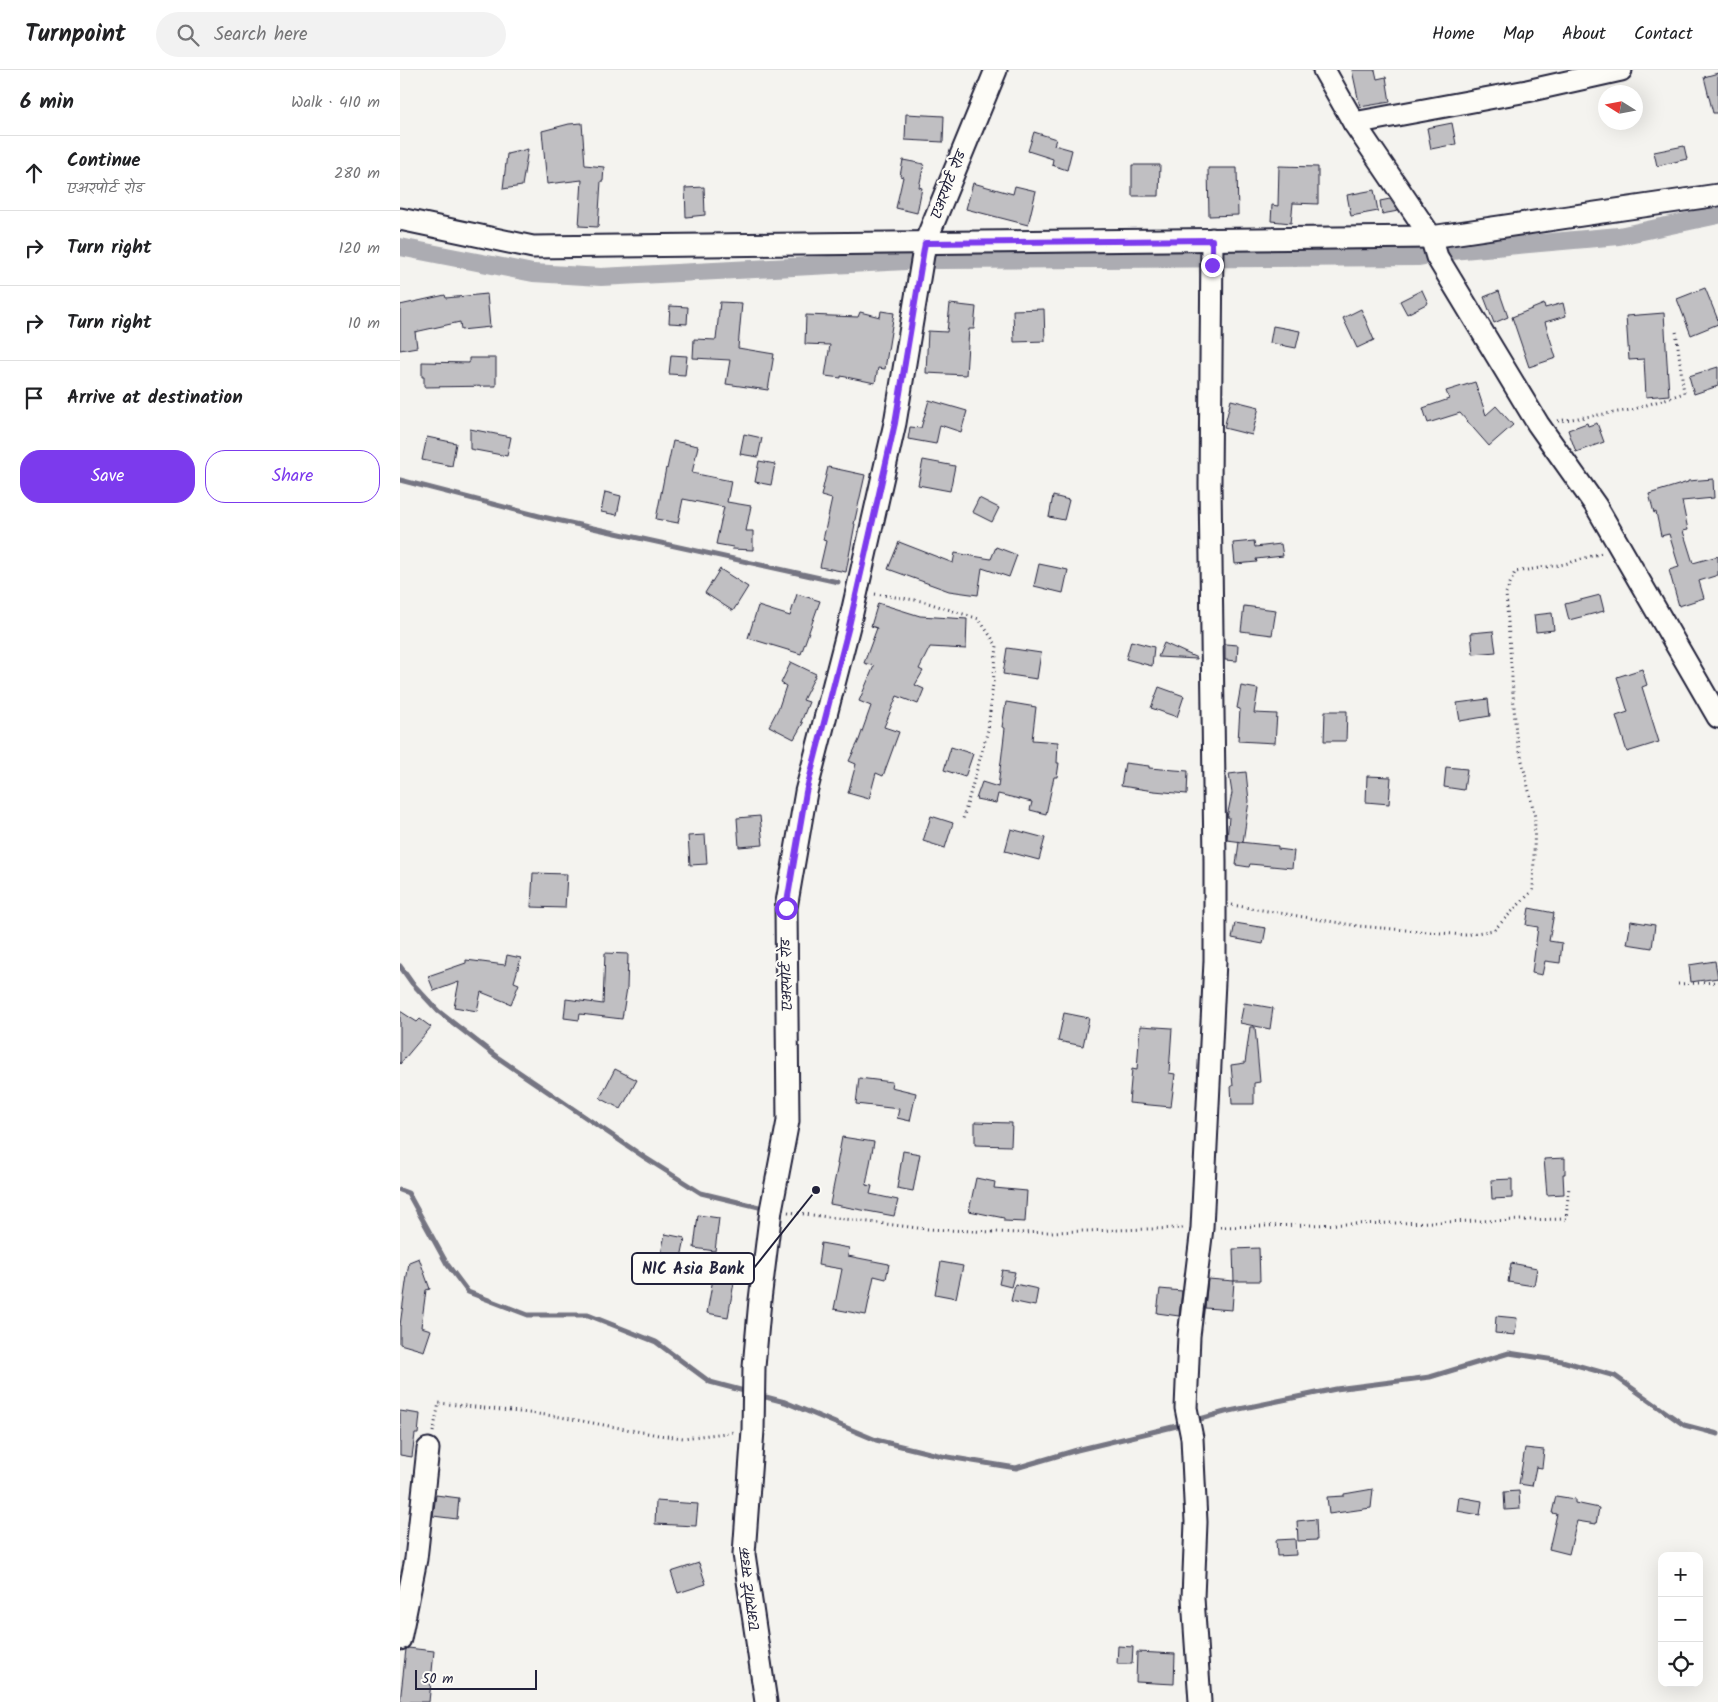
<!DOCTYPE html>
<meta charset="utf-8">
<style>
body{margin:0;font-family:Kalam,"Playpen Sans Deva",sans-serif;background:#f2f2f2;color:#202124}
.controls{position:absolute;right:15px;bottom:15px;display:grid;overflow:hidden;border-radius:10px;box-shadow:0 5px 20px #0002}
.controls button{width:45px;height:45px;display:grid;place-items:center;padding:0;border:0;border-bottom:1px solid #e0e0e0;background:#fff;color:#202124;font:25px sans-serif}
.compass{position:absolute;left:1198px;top:15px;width:45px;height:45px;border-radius:50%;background:#fff;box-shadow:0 5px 20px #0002;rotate:281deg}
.scale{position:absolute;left:15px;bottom:12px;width:122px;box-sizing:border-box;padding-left:5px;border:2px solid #22223b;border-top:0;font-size:14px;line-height:18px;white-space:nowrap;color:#22223b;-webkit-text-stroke:4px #fdfcf7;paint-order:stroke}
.stop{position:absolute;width:15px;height:15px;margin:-11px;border:4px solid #7c3aed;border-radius:50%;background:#fff}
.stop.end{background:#7c3aed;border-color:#fff;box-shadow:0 1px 5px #0008}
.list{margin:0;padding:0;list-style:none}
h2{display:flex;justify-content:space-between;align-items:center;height:65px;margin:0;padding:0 20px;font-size:21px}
h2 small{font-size:16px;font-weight:400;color:#757577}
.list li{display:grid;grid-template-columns:32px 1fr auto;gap:15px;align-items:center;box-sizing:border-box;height:75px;padding:0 20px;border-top:1px solid #e0e0e0}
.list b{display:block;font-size:19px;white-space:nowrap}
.list p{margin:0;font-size:16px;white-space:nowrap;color:#757577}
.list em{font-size:16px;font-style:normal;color:#757577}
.actions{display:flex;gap:10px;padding:15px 20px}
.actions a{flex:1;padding:11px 0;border:1px solid #7c3aed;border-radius:20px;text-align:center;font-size:18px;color:#7c3aed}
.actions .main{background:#7c3aed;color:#fff}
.icon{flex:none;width:28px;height:28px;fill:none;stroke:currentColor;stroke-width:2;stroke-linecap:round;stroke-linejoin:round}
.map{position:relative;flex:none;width:1318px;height:1632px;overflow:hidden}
header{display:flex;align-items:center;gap:30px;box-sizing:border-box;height:70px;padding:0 25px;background:#fff;border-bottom:1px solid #e0e0e0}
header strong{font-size:24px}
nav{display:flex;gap:28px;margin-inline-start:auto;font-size:18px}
.search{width:350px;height:45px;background:#f2f2f2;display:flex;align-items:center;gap:12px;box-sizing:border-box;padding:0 18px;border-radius:28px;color:#757577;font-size:19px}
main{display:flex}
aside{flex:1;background:#fff}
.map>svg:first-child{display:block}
</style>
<header>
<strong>Turnpoint</strong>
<div class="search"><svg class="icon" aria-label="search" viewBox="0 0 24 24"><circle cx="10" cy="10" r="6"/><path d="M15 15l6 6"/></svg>Search here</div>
<nav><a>Home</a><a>Map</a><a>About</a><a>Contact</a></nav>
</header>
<main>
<aside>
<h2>6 min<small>Walk · 410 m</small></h2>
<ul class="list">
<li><svg class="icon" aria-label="ahead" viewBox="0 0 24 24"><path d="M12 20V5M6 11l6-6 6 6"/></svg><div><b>Continue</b><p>एअरपोर्ट रोड</p></div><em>280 m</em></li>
<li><svg class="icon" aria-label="right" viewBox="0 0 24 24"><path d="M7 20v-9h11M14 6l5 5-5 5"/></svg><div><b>Turn right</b></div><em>120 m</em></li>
<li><svg class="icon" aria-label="right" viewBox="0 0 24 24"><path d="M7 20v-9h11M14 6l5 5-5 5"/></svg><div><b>Turn right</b></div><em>10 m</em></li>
<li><svg class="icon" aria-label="arrive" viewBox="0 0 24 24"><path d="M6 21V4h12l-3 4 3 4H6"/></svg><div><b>Arrive at destination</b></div></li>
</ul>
<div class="actions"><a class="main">Save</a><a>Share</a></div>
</aside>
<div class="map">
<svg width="1318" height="1632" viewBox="0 0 1318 1632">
<rect width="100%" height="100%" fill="#f4f3ef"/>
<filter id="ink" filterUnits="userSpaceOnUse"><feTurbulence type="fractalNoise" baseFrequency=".02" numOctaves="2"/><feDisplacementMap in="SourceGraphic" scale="10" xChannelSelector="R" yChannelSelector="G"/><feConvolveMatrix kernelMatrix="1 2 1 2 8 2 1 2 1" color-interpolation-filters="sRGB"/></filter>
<g filter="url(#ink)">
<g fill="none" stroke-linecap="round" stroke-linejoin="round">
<g stroke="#757582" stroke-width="5">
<path d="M0 410 143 447 438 512"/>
<path d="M0 896 12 913 38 941 97 987 244 1087 301 1123 359 1137"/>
<path d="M0 1120 8 1123 47 1194 68 1222 128 1245H188L256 1272 310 1312 348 1322"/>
<path d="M358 1325 385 1332 476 1370 542 1386 616 1398 677 1380 785 1354"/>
<path d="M793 1351 825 1342 936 1319 1030 1307 1109 1283 1162 1291 1215 1306 1284 1355 1318 1364"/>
</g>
<g stroke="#acacb2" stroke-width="18">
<path d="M0 177 133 203 201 207 506 191"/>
<path d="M536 190 1019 187 1052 181 1219 166 1318 145"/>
</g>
</g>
<g fill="#c0bfc2" stroke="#22223b">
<path d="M952 0H975L977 9 986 7 990 32 960 37Z"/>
<path d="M1318 3V43H1313L1304 7Z"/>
<path d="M506 44 544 46 543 72 505 70Z"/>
<path d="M182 53 185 95 204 97 203 111H201L198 157 179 156 182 110 147 114 142 61 169 54Z"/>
<path d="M1052 53 1056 74 1031 79 1027 58Z"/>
<path d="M634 62 656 69 654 75 672 80 667 100 652 95 653 89 628 81Z"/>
<path d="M1284 76 1287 89 1257 96 1254 82Z"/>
<path d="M128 79 122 116 103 119 107 84Z"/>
<path d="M503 90 524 94 519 117 522 118 517 143 496 138 503 107 500 106Z"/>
<path d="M732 95H760L759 126H732Z"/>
<path d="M879 96 918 97V134L893 133 891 153 871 151 872 135 878 136Z"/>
<path d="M808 98H837L838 145 809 146Z"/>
<path d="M573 113 613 124 615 116 636 121 628 155 566 139Z"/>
<path d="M304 117 305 145 286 147 285 118Z"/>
<path d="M974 120 978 141 951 146 947 125Z"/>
<path d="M990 129 998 141 982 144 980 131Z"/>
<path d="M1305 218 1318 250V254L1291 265 1277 229Z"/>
<path d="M1022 220 1028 233 1007 244 1000 231Z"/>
<path d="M1099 221 1108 247 1094 253 1084 227Z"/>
<path d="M87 224 90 257 61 260 60 252 15 262 17 277 0 280V235L45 225 46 228Z"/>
<path d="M320 232 342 233 338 278 374 284 368 320 326 314 330 290 293 288 294 269 316 270Z"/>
<path d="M1163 233 1166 246 1145 252 1156 288 1129 297 1112 247 1144 234 1145 238Z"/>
<path d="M550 234 576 237 574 259H569L566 305 526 303 528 261 547 262Z"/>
<path d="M270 236 288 237 287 254 269 253Z"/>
<path d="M644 239 645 271 614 272 613 240Z"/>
<path d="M961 239 974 270 957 278 943 248Z"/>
<path d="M481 241 494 243 485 299 478 298 475 313 441 306V308L425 306 430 275 405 274 406 245 458 247 460 242 480 247Z"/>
<path d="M1264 243 1269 325 1246 327 1244 289 1229 290 1226 246Z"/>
<path d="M873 256 900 261 896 278 870 273Z"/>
<path d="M271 285 287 286 285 305 269 304Z"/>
<path d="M69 288H96V316L24 317V307H22V292L69 293Z"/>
<path d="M1318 297V316L1294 324 1289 306Z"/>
<path d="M1075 312 1086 345 1096 336 1113 355 1089 376 1060 343 1028 353 1023 338 1049 329 1046 321Z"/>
<path d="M529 330 567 341 561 362 540 355 536 374 508 369 510 357 521 358Z"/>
<path d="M831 330 859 337 852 365 824 358Z"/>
<path d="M1187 353 1188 356 1197 353 1204 372 1176 382 1168 360Z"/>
<path d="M70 359 111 367 107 386 70 379Z"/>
<path d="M344 364 362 368 358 387 340 384Z"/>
<path d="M27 367 56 373 52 396 22 390Z"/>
<path d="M273 371 298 376 292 403 331 411 327 432 351 436 346 461H353V480L332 479 333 477 316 474 324 437 283 429 278 453 256 449 266 398 267 399Z"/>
<path d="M523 390 555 396 550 421 518 415Z"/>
<path d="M359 391 375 394 371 415 355 412Z"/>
<path d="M428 397 465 405 454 454H455L446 502 420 497 426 471 423 470 432 429 421 426Z"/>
<path d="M1313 409 1314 428 1282 431 1288 460 1283 461 1293 493 1318 486V505L1299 511 1304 528 1279 536 1269 500 1279 497 1269 464 1261 466 1256 442 1254 443 1249 424 1288 412V411Z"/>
<path d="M205 422 221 426 217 445 201 442Z"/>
<path d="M653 426 669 430 664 450 649 447Z"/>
<path d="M579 428 599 438 592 452 572 442Z"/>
<path d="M854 471 855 477 881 474 883 486 856 489 857 492 835 494 833 473Z"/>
<path d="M499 472 553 493 555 483 591 489 596 477 617 485 609 507 582 498 578 525 549 521 488 499Z"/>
<path d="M639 494 668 500 663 523 634 516Z"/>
<path d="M320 499 348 517 333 541 305 523Z"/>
<path d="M397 524 420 531 401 584 348 568 358 536 390 546Z"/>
<path d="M1200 525 1204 541 1169 550 1165 534Z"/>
<path d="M478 533 520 546 567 549 566 579 530 577 519 599 523 601 515 615 524 619 518 634 497 626 484 657 499 662 483 706 476 703 469 729 448 723 456 694 449 691 459 670 471 636 459 631 474 596 464 593 477 558 471 556Z"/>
<path d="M844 536 876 540 872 565 841 561Z"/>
<path d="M1152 543 1154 560 1136 562 1134 545Z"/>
<path d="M1093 561 1096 582 1073 584 1071 563Z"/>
<path d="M731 571 754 577 752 596 726 589Z"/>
<path d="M764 573 797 588V589L758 587Z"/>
<path d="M825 574 838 575 837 591 825 590Z"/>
<path d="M607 578 641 583 637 609 603 604Z"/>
<path d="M391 592 416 604 403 630 409 632 401 652 403 653 394 669 369 656 379 637 386 616 381 613Z"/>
<path d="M1242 599 1247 615 1242 617 1259 672 1227 682 1216 646 1228 642 1217 607Z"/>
<path d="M841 616 858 619 854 643 877 644 875 673 838 671 840 639 837 638Z"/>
<path d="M759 617 784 626 777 647 751 638Z"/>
<path d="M1088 629 1090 646 1060 651 1057 633Z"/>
<path d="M606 632 636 637 632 670 658 672 657 693H659L657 707H654L646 744 630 740 632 732 598 724 596 733 576 729 582 712 598 717 605 658 602 657Z"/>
<path d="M925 641H947L946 671H924Z"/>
<path d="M551 677 573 684 565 707 544 700Z"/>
<path d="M725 693 749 696V698L788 701 787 724 754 721 721 716Z"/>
<path d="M1046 697 1067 699 1064 720 1044 717Z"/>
<path d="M846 702 849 731 843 772 827 770 829 747H827L832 723 829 704Z"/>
<path d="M967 706 991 707 989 734 966 732Z"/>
<path d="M360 746 363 775 339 777 337 748Z"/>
<path d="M531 746 553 753 545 778 523 771Z"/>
<path d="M611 759 645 768 639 790 605 781Z"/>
<path d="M305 765 307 794 290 795 288 766Z"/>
<path d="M839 772 878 776V779L894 781 892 798 850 794 849 797 836 795Z"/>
<path d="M133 803 167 804 165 838 131 837Z"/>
<path d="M1129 838 1154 843 1149 871 1162 873 1160 893 1145 891 1142 905 1132 903 1138 857 1126 855Z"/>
<path d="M1231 851 1255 855 1252 878 1227 874Z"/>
<path d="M835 853 866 858 863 874 832 868Z"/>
<path d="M205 883 228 884 227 918 222 949 180 944 179 950 164 948 166 929 203 934Z"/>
<path d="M107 885 121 888 114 912 119 914 111 934 81 922 77 941 54 937 59 912 34 921 28 906 66 893V890L105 895Z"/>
<path d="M1315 891 1318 908 1291 912 1289 895Z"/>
<path d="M844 933 873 938 870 959 840 953Z"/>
<path d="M0 941 17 952 20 949 31 957 0 994Z"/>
<path d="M664 943 689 948 683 976 658 971Z"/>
<path d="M740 956 772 958 769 1003 775 1004 771 1037 729 1033 732 999 737 1000Z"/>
<path d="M850 957H855L860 1012 854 1013V1034H832L831 1016H833L831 995 845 993Z"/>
<path d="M215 999 237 1010 221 1039 200 1028Z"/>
<path d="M459 1008 492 1012 491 1017 516 1023 510 1051 497 1048 499 1039 456 1034Z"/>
<path d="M575 1052 612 1053 611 1076 575 1075Z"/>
<path d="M442 1067 474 1072 466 1115 472 1116 470 1124 498 1130 494 1146 430 1134 438 1094H437Z"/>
<path d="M503 1081 520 1084 513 1121 497 1118Z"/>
<path d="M1165 1088V1104H1163L1164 1124 1147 1125 1144 1089Z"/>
<path d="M576 1108 595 1112 594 1118 627 1121 625 1152 604 1151V1148L569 1141Z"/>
<path d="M1112 1109V1128L1092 1129 1091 1110Z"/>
<path d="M298 1145 319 1148 315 1181 294 1178Z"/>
<path d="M265 1164 285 1168 281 1188 261 1184Z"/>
<path d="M421 1173 449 1178 448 1186 489 1194 486 1209 474 1206 466 1245 434 1239 442 1199 418 1195Z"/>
<path d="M859 1178 860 1211H834L833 1179Z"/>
<path d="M19 1188 30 1219 26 1220 21 1257 31 1260 24 1281 0 1274V1255L9 1192Z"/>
<path d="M541 1192 563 1196 556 1228 535 1224Z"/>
<path d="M1111 1193 1137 1198 1134 1216 1108 1212Z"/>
<path d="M315 1197 336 1201 328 1247 307 1243Z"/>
<path d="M602 1200 615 1202 611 1217 599 1214Z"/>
<path d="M808 1209 834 1211 832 1240 805 1238Z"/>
<path d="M615 1214 638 1219 635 1236 611 1231Z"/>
<path d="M760 1219 782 1221 779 1246 757 1243Z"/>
<path d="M1096 1246 1117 1248 1115 1265 1095 1263Z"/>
<path d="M0 1341 20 1344 18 1364H15L12 1387 0 1385Z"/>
<path d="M1125 1378 1144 1380 1142 1398 1136 1397 1132 1416 1119 1414Z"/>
<path d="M973 1419 971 1438 929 1444 927 1427 944 1426V1424Z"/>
<path d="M1119 1421 1120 1439 1105 1440 1104 1422Z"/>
<path d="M36 1425 59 1428 57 1449 33 1446Z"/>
<path d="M1156 1426 1175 1429V1433L1199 1438 1196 1454 1177 1451 1169 1484 1149 1479 1157 1444 1152 1443Z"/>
<path d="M1059 1427 1082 1431 1080 1445 1057 1441Z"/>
<path d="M256 1431 298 1434 296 1456 255 1454Z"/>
<path d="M916 1449 917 1470 898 1471 897 1451Z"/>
<path d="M895 1469 896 1485 877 1486 876 1470Z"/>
<path d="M299 1493 306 1514 278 1523 271 1502Z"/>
<path d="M718 1576 733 1577 732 1594H717Z"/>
<path d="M8 1578 34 1581 29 1632H0L6 1579Z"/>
<path d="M737 1582 775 1584 774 1614 736 1612Z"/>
</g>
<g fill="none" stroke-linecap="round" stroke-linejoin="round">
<defs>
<g id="minor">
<path d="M924 0 954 53 1031 167 1037 187 1138 354 1196 436 1318 647"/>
<path d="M954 53 1127 21 1221 0"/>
<path d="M0 149 133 177 1031 167 1318 125"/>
<path d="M0 1569 16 1489 28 1379"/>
<path d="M366 1632 344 1484 353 1360 354 1297 360 1230 371 1140 388 1051 386 838 406 722 449 556 495 353 525 173 596 0"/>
<path d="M800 1632 793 1528 796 1452 792 1368 786 1338 789 1266 802 1158 815 891V791L810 415 812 169"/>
</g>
</defs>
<use href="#minor" stroke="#22223b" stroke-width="25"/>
<g stroke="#22223b" stroke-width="3" stroke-dasharray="1 4" stroke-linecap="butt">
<path d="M1158 351 1231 340 1284 323 1276 261"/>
<path d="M475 524 522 531 579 549 597 576 588 660 563 749"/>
<path d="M832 835 958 856 1065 865 1094 860 1133 820 1135 747 1116 665 1106 523 1115 502 1165 494 1202 483"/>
<path d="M1278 914 1318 912"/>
<path d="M388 1142 526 1159 618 1163 783 1158"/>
<path d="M820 1157 1166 1149 1169 1116"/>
<path d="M33 1362 39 1333 155 1346 258 1365 283 1368 335 1362"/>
</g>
<use href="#minor" stroke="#fdfcf7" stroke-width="21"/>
</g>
</g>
<g fill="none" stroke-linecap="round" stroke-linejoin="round" filter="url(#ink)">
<path stroke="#7c3aed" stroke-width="6" d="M386 838 406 722 449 556 495 353 525 173 812 170V195"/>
</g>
<g text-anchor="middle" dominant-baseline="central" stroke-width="4.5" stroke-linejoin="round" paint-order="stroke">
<g font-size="15" fill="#22223b" stroke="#fdfcf7">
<text transform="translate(549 115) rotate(-68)">एअरपोर्ट रोड</text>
<text transform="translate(387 905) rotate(-91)">एअरपोर्ट रोड</text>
<text transform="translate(350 1519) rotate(-97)">एअरपोर्ट सडक</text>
</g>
</g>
<path fill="none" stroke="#22223b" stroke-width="2" d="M416 1120L354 1198"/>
<circle fill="#22223b" stroke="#fdfcf7" stroke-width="2" cx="416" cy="1120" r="5"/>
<rect fill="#fdfcf7" stroke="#22223b" stroke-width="2" x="232" y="1183" width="122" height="31" rx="5"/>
<g font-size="16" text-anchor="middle" font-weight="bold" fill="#22223b">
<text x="293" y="1204">NIC Asia Bank</text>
</g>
</svg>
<div class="controls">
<button>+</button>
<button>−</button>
<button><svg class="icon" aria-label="locate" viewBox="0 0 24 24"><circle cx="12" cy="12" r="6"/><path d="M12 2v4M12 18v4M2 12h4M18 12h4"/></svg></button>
</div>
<svg class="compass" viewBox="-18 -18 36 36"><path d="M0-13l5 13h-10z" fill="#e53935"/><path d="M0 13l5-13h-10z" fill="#757577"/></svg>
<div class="scale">50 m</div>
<div class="stop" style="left:386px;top:838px"></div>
<div class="stop end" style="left:812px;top:195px"></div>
</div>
</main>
